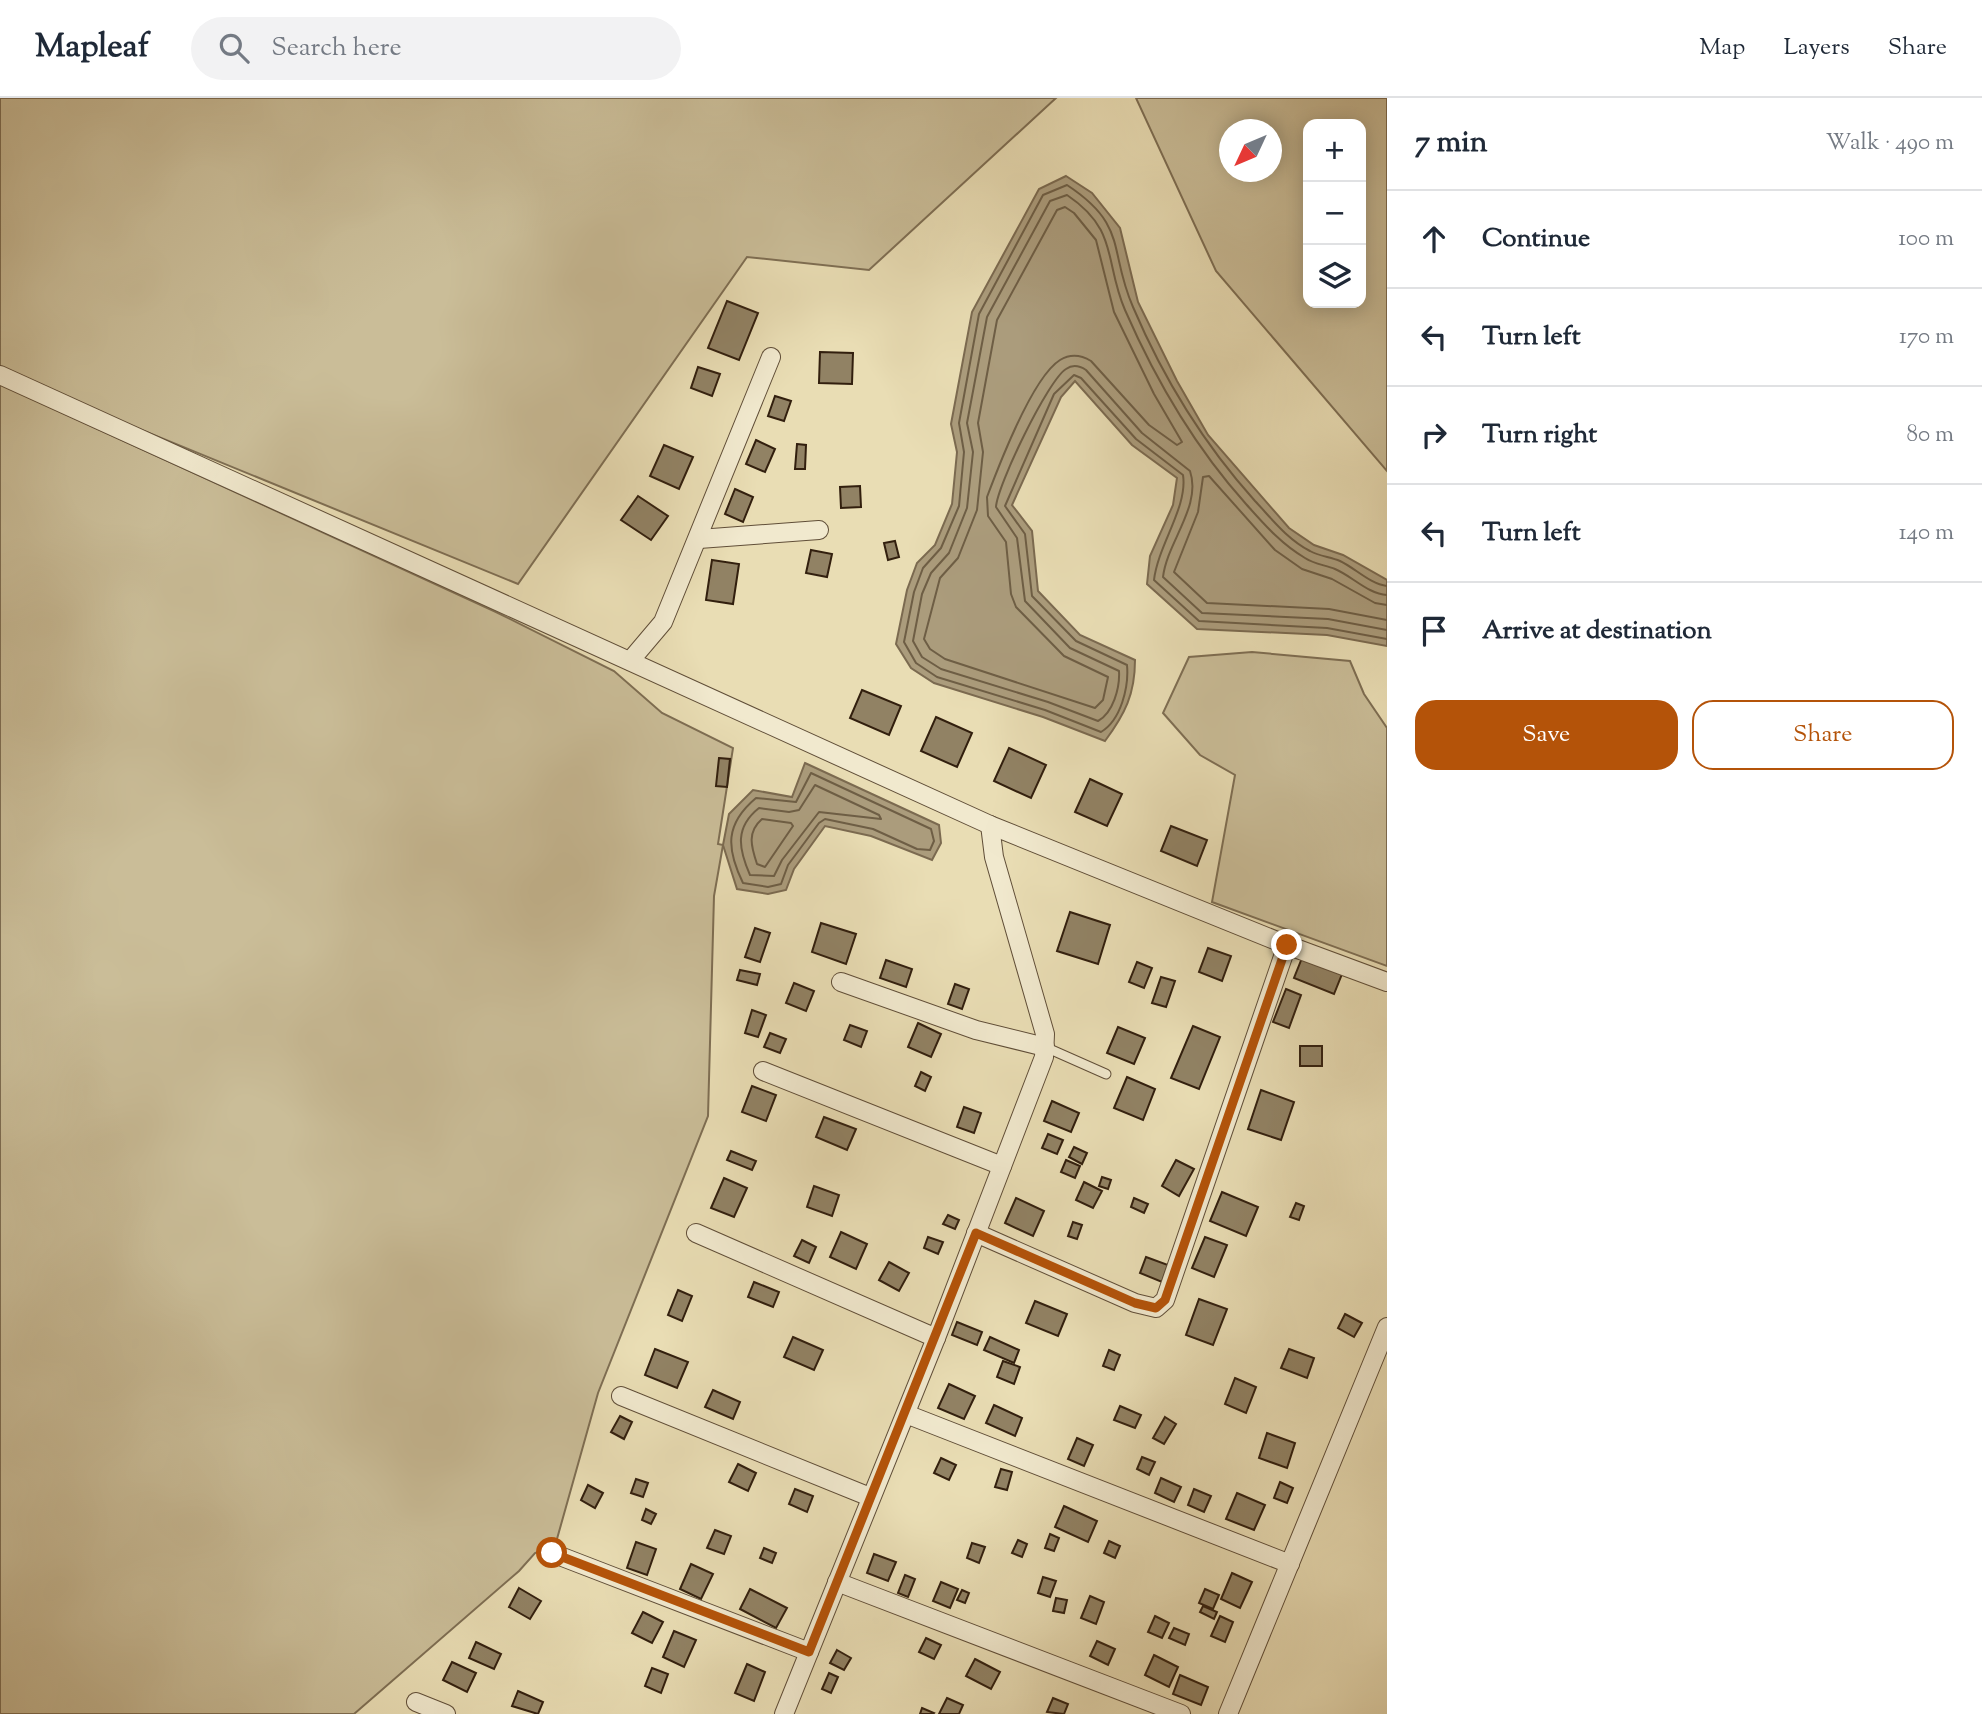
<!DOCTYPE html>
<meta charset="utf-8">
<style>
body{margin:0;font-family:"Sorts Mill Goudy",serif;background:#f2f2f3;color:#1f2937}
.controls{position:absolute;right:21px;top:21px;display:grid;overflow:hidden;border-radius:14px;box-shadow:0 4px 18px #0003}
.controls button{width:63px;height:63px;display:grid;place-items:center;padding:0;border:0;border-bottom:2px solid #e0e1e3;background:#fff;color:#1f2937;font:35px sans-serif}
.compass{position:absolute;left:1219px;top:21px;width:63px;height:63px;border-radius:50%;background:#fff;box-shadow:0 4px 18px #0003;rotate:226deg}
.stop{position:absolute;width:21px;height:21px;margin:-16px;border:5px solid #b45309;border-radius:50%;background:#fff}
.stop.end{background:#b45309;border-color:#fff;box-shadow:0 2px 7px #0008}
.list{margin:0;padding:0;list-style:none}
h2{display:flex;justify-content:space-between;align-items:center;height:91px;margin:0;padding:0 28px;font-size:30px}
h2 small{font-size:23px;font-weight:400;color:#747a83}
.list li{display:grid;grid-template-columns:46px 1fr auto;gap:21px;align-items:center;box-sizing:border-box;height:98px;padding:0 28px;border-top:2px solid #e0e1e3}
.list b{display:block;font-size:26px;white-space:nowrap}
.list em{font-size:23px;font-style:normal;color:#747a83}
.actions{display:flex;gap:14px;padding:21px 28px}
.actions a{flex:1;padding:16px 0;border:2px solid #b45309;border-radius:21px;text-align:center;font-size:24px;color:#b45309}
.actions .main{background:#b45309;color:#fff}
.icon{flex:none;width:38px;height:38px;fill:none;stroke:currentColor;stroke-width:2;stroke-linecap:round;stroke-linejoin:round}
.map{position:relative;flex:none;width:1387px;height:1616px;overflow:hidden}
header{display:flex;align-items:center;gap:42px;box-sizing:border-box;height:98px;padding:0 35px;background:#fff;border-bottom:2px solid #e0e1e3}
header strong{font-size:33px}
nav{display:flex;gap:38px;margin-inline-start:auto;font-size:24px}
.search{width:490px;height:63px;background:#f2f2f3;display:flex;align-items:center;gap:18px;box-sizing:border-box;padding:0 24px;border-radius:38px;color:#747a83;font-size:26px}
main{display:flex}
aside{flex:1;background:#fff}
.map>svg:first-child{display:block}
</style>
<header>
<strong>Mapleaf</strong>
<div class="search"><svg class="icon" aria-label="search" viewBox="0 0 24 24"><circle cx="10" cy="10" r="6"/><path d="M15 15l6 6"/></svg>Search here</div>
<nav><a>Map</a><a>Layers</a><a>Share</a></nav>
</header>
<main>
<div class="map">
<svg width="1387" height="1616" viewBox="0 0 1387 1616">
<rect width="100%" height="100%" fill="#e9ddb4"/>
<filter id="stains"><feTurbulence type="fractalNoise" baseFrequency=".00286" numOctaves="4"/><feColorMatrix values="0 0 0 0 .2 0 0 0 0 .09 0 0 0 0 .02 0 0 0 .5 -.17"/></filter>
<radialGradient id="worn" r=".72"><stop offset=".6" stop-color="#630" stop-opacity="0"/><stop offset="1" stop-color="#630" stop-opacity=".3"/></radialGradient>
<g fill="#cabd98" stroke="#7e6e53" stroke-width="2" fill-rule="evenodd">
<path d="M0 0H1056L869 172 747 159 518 486 0 274Z"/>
<path d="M1136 0H1387V373L1216 173ZM1361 26V205H1308V26ZM1230 32H1272V74H1230Z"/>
<path d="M0 286 496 514 614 573 662 615 733 650 718 746 723 747 714 798 708 1018 598 1295 555 1448 535 1455 519 1473 354 1616H0Z"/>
<path d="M1252 554 1350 563 1364 596 1387 630V868L1212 804 1235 677 1200 657 1163 615 1189 559Z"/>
</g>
<g fill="#ab9c7c" stroke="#7b6a50" stroke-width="2">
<path d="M1066 78 1092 95 1120 130 1138 204 1177 283 1208 337 1289 430 1314 447 1343 457 1387 482V548L1327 537 1197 531 1147 486 1150 458 1173 407 1177 380 1132 347 1075 283 1061 299 1012 407 1032 433 1038 493 1080 537 1135 562C1135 596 1125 616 1105 643L1043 619 934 585 911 570 896 546 907 492 917 465 935 447 952 406 957 354 951 326 972 214 1039 91Z"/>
<path d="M805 665 939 727 941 745 932 762 871 738 825 728 794 771 786 792 768 796 737 791 723 747 729 716 753 692 792 699Z"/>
</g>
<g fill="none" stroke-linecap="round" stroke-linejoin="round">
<g stroke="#6e5e45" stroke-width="2">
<path d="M1065 109 1074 115 1096 142 1114 214 1154 296 1182 344 1177 347 1149 327 1091 263C1081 257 1070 256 1060 262 1033 279 999 367 987 399L988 418 1006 444 1011 496 1016 509 1064 558 1108 579 1103 602 1095 610 945 561 930 551 924 541 940 480 958 460 977 412 983 354 978 325 997 222 1057 112Z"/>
<path d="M1387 488C1370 486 1355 470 1340 463 1330 459 1319 458 1310 453 1287 441 1272 421 1255 403 1202 344 1164 282 1133 209 1108 152 1129 128 1067 87L1043 97 979 216 959 325 964 354 959 408 941 450 923 470 914 494 904 544 916 565 937 579 1045 612 1101 634C1121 622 1129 589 1127 567L1076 543 1032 498 1025 436 1005 408 1054 296 1074 277 1081 280 1136 341 1183 377C1188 409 1158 447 1154 482L1199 523 1327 530 1387 541"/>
<path d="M1387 497C1368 496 1352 478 1335 471 1325 467 1314 466 1305 460 1281 446 1264 426 1246 406 1194 348 1156 283 1125 212 1104 163 1119 132 1067 97L1050 103 987 219 967 325 973 354 967 410 949 455 931 475 922 496 913 543 922 559 941 571 1048 604 1098 623C1113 615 1120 590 1119 573L1070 550 1025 503 1017 440 996 409C997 388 1048 282 1066 271 1073 266 1080 268 1086 272L1142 335 1190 373C1202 408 1167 444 1163 479L1202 515 1328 521 1387 532"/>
<path d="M1387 507 1375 505 1332 481 1302 471 1275 452 1209 378 1203 379 1198 414 1174 474 1207 505 1329 511 1387 522"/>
<path d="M811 675 931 731 934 743 930 752 917 751 873 731 825 721 819 725 788 767 781 786 768 789 743 785C726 750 725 726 756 700L796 704Z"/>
<path d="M815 687 879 717 881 721 819 714 782 762 774 778 750 777C738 750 735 729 759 710L789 714 799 712Z"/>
<path d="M762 721 791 725 793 728 765 769 757 766C751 748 747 734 762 721Z"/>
</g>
</g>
<g fill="#918264" stroke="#321f0e" stroke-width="2">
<path d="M727 203 758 215 739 262 708 250Z"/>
<path d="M820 254 853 255 852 286 819 285Z"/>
<path d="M698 269 720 276 712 298 691 290Z"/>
<path d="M775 298 791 303 784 323 768 318Z"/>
<path d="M756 342 775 351 765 374 746 366Z"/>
<path d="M797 346 806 347 805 371H795Z"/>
<path d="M664 347 693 359 679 391 650 378Z"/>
<path d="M860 388 861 409 841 410 840 389Z"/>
<path d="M735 391 753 399 743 424 725 416Z"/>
<path d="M638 398 668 418 651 442 621 422Z"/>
<path d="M895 443 899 459 888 462 884 445Z"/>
<path d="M811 452 832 456 827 479 806 475Z"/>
<path d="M712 462 739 466 733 506 706 502Z"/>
<path d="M862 592 901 608 889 637 850 620Z"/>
<path d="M936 619 972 635 957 669 921 653Z"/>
<path d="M1009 650 1046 667 1031 700 994 683Z"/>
<path d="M719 660 730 661 727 689 716 688Z"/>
<path d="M1090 681 1122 696 1107 728 1075 714Z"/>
<path d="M1171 728 1207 742 1197 768 1161 753Z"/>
<path d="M1070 814 1110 827 1098 866 1057 853Z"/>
<path d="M821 825 856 836 846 866 812 854Z"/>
<path d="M755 830 770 835 760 864 745 859Z"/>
<path d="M1208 850 1231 858 1222 883 1199 874Z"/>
<path d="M1302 860 1342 876 1334 896 1294 880Z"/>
<path d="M886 862 912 871 906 889 880 880Z"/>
<path d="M1137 864 1152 870 1144 890 1129 884Z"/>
<path d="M740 872 760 876 757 887 737 882Z"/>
<path d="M1161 879 1175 883 1166 909 1152 905Z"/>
<path d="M794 885 814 893 806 913 786 905Z"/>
<path d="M955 886 969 891 962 911 948 906Z"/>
<path d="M1286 891 1301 897 1289 930 1273 924Z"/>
<path d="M752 912 766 917 758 939 745 935Z"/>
<path d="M918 925 941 936 931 959 908 949Z"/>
<path d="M850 927 867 933 861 949 844 942Z"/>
<path d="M1193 928 1220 939 1199 991 1171 980Z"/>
<path d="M1118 929 1145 940 1134 966 1107 955Z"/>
<path d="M770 935 786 941 780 955 764 949Z"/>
<rect x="1300" y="948" width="22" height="20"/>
<path d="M921 974 931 979 925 993 915 988Z"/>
<path d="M1127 979 1155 991 1143 1022 1114 1010Z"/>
<path d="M752 988 776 997 766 1023 742 1014Z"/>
<path d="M1261 992 1294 1004 1281 1042 1248 1031Z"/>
<path d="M1052 1003 1079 1015 1071 1034 1044 1023Z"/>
<path d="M964 1009 981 1015 974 1035 957 1029Z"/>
<path d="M824 1019 856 1031 847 1052 816 1039Z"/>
<path d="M1048 1036 1063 1042 1057 1056 1042 1050Z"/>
<path d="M1074 1049 1087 1055 1082 1066 1069 1059Z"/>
<path d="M731 1053 756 1063 752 1072 727 1062Z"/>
<path d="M1066 1062 1080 1068 1075 1080 1061 1074Z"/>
<path d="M1176 1062 1194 1071 1179 1098 1162 1088Z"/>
<path d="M1102 1079 1111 1082 1108 1091 1099 1088Z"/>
<path d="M724 1080 747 1090 734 1119 711 1110Z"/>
<path d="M1084 1084 1102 1093 1093 1110 1076 1102Z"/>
<path d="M814 1088 839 1097 832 1118 807 1109Z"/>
<path d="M1222 1094 1258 1109 1246 1138 1210 1123Z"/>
<path d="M1016 1100 1044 1113 1033 1138 1005 1125Z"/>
<path d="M1134 1100 1148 1106 1144 1115 1131 1109Z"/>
<path d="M1296 1105 1304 1108 1299 1122 1290 1119Z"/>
<path d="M948 1117 959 1122 955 1131 943 1126Z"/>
<path d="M1073 1124 1082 1127 1077 1141 1068 1138Z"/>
<path d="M841 1134 867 1146 856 1171 830 1159Z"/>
<path d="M928 1139 943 1144 938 1156 924 1150Z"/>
<path d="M1205 1139 1227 1147 1214 1179 1192 1170Z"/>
<path d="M802 1142 816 1149 809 1165 794 1158Z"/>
<path d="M1146 1159 1168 1167 1162 1184 1140 1175Z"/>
<path d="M889 1164 909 1175 899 1193 879 1182Z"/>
<path d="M754 1184 779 1194 773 1209 748 1199Z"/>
<path d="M678 1192 692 1198 682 1223 668 1217Z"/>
<path d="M1199 1201 1227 1211 1213 1247 1186 1237Z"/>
<path d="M1035 1203 1067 1216 1058 1238 1026 1225Z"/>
<path d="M1345 1216 1362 1225 1354 1239 1338 1230Z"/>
<path d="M957 1224 982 1234 977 1247 952 1237Z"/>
<path d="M793 1239 823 1252 814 1272 784 1259Z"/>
<path d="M990 1239 1019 1252 1014 1265 984 1252Z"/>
<path d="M655 1251 688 1264 677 1290 645 1277Z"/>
<path d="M1289 1251 1314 1260 1307 1280 1281 1270Z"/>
<path d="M1109 1252 1120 1257 1114 1272 1103 1268Z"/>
<path d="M1003 1263 1020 1269 1014 1286 997 1279Z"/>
<path d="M1235 1280 1256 1289 1246 1315 1225 1306Z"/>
<path d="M949 1286 975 1298 964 1321 938 1310Z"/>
<path d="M713 1292 740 1304 733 1321 705 1309Z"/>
<path d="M994 1307 1022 1320 1015 1338 986 1325Z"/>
<path d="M1120 1308 1141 1317 1135 1330 1114 1322Z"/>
<path d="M620 1318 632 1324 624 1341 611 1334Z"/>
<path d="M1165 1319 1176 1326 1164 1346 1153 1340Z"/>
<path d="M1267 1335 1295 1345 1287 1370 1259 1360Z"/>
<path d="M1077 1340 1093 1347 1084 1368 1068 1361Z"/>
<path d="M1142 1359 1155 1364 1149 1377 1137 1371Z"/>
<path d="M941 1360 956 1367 949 1382 934 1375Z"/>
<path d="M738 1366 756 1375 748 1393 729 1384Z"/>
<path d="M1001 1371 1012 1374 1007 1392 995 1389Z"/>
<path d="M1161 1380 1181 1389 1174 1404 1155 1395Z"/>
<path d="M636 1381 648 1385 643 1399 631 1395Z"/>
<path d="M1280 1384 1293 1390 1287 1405 1274 1400Z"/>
<path d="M588 1387 603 1395 595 1410 581 1402Z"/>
<path d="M795 1391 813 1398 807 1414 789 1406Z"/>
<path d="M1194 1391 1211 1398 1204 1414 1188 1407Z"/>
<path d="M1237 1395 1265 1407 1254 1432 1226 1421Z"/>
<path d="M1064 1408 1097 1423 1088 1444 1055 1429Z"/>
<path d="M646 1411 656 1416 651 1426 642 1422Z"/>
<path d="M715 1432 731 1438 724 1456 707 1450Z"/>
<path d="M1050 1436 1059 1440 1054 1453 1045 1450Z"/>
<path d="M1018 1442 1027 1446 1022 1459 1012 1455Z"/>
<path d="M1109 1443 1120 1448 1115 1460 1104 1455Z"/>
<path d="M636 1444 656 1451 647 1477 627 1470Z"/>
<path d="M972 1445 985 1449 979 1465 967 1460Z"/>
<path d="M764 1450 776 1455 772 1465 760 1460Z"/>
<path d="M874 1456 896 1464 888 1483 867 1475Z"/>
<path d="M691 1466 713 1476 701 1501 680 1491Z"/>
<path d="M1232 1475 1252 1484 1240 1510 1221 1501Z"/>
<path d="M905 1477 915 1481 908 1499 898 1495Z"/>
<path d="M1043 1479 1056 1483 1050 1499 1038 1495Z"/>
<path d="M941 1484 958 1491 950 1510 933 1503Z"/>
<path d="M519 1490 541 1503 530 1521 509 1509Z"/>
<path d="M750 1491 787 1510 776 1530 740 1511Z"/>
<path d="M1205 1491 1219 1497 1213 1511 1199 1505Z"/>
<path d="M962 1492 969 1495 965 1505 957 1502Z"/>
<path d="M1090 1498 1104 1504 1096 1526 1081 1520Z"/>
<path d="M1056 1500 1067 1502 1064 1515 1053 1513Z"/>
<path d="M1203 1508 1217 1514 1214 1521 1200 1514Z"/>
<path d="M643 1514 663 1524 652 1545 632 1535Z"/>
<path d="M1155 1518 1169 1525 1162 1540 1148 1534Z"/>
<path d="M1220 1518 1233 1524 1225 1544 1211 1538Z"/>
<path d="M1174 1530 1189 1536 1185 1547 1169 1540Z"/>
<path d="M674 1533 696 1542 684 1569 663 1559Z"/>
<path d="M926 1540 941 1547 934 1561 919 1554Z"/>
<path d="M1097 1543 1115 1551 1108 1567 1090 1558Z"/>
<path d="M476 1544 501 1556 494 1571 469 1560Z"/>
<path d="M837 1552 851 1560 844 1572 830 1565Z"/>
<path d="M1154 1557 1178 1569 1169 1589 1145 1577Z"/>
<path d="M975 1561 1000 1574 991 1591 966 1578Z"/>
<path d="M452 1564 476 1575 467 1594 443 1582Z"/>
<path d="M747 1566 765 1574 754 1603 735 1595Z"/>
<path d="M652 1570 668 1576 661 1595 645 1588Z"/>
<path d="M829 1575 838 1579 831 1595 822 1591Z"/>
<path d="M1180 1577 1208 1589 1201 1607 1173 1596Z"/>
<path d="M518 1593 543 1604 538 1616 512 1608Z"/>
<path d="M947 1600 963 1607 959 1616H939Z"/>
<path d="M1053 1600 1068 1606 1064 1616 1047 1614Z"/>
<path d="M922 1610 934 1615 933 1616H920Z"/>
</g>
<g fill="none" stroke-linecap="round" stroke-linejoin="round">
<defs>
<path id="lane" d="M1045 949 1106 976"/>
<g id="street">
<path d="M0 277 990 727 1287 847 1387 884"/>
<path d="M699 441 819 432"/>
<path d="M630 563 663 524 771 259"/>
<path d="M841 884 976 932 1045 949"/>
<path d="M763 973 1002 1068"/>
<path d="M696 1135 936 1240"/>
<path d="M976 1135 1135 1205 1156 1210 1165 1202 1287 847"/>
<path d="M621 1298 870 1399"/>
<path d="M906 1316 1290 1466"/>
<path d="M552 1455 809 1554"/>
<path d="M837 1484 1181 1616"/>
<path d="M416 1604 446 1616"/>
<path d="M784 1616 936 1240 1044 959 1045 936 994 759 990 727"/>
<path d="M1228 1616 1387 1229"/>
</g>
</defs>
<use href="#lane" stroke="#604e38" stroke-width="11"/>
<use href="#street" stroke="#604e38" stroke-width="20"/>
<use href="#lane" stroke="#f1e9ce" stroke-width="9"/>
<use href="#street" stroke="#f1e9ce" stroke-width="18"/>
</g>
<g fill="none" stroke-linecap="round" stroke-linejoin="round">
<path stroke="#b45309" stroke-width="9" d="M552 1455 809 1554 976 1135 1135 1205 1156 1210 1165 1202 1287 847"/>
</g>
<rect width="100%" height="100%" filter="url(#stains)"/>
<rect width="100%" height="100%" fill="url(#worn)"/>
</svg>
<div class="controls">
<button>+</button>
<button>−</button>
<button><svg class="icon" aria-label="layers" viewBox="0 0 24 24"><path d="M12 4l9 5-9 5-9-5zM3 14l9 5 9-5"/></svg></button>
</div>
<svg class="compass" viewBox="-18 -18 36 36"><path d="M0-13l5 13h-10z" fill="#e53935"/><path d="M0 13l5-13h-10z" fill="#747a83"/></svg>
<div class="stop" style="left:552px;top:1455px"></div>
<div class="stop end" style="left:1287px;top:847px"></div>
</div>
<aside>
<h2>7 min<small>Walk · 490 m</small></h2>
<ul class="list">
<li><svg class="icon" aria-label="ahead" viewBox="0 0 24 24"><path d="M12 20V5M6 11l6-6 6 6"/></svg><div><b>Continue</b></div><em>100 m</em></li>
<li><svg class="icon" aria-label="left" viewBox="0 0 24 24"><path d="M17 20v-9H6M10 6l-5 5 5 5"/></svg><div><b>Turn left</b></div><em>170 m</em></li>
<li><svg class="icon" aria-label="right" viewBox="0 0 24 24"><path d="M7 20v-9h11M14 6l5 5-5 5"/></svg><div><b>Turn right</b></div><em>80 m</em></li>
<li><svg class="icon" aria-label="left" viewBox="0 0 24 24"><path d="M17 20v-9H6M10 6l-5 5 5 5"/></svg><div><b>Turn left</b></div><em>140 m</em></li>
<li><svg class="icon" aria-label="arrive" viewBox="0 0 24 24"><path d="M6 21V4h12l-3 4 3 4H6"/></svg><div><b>Arrive at destination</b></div></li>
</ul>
<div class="actions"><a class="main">Save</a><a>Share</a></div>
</aside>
</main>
